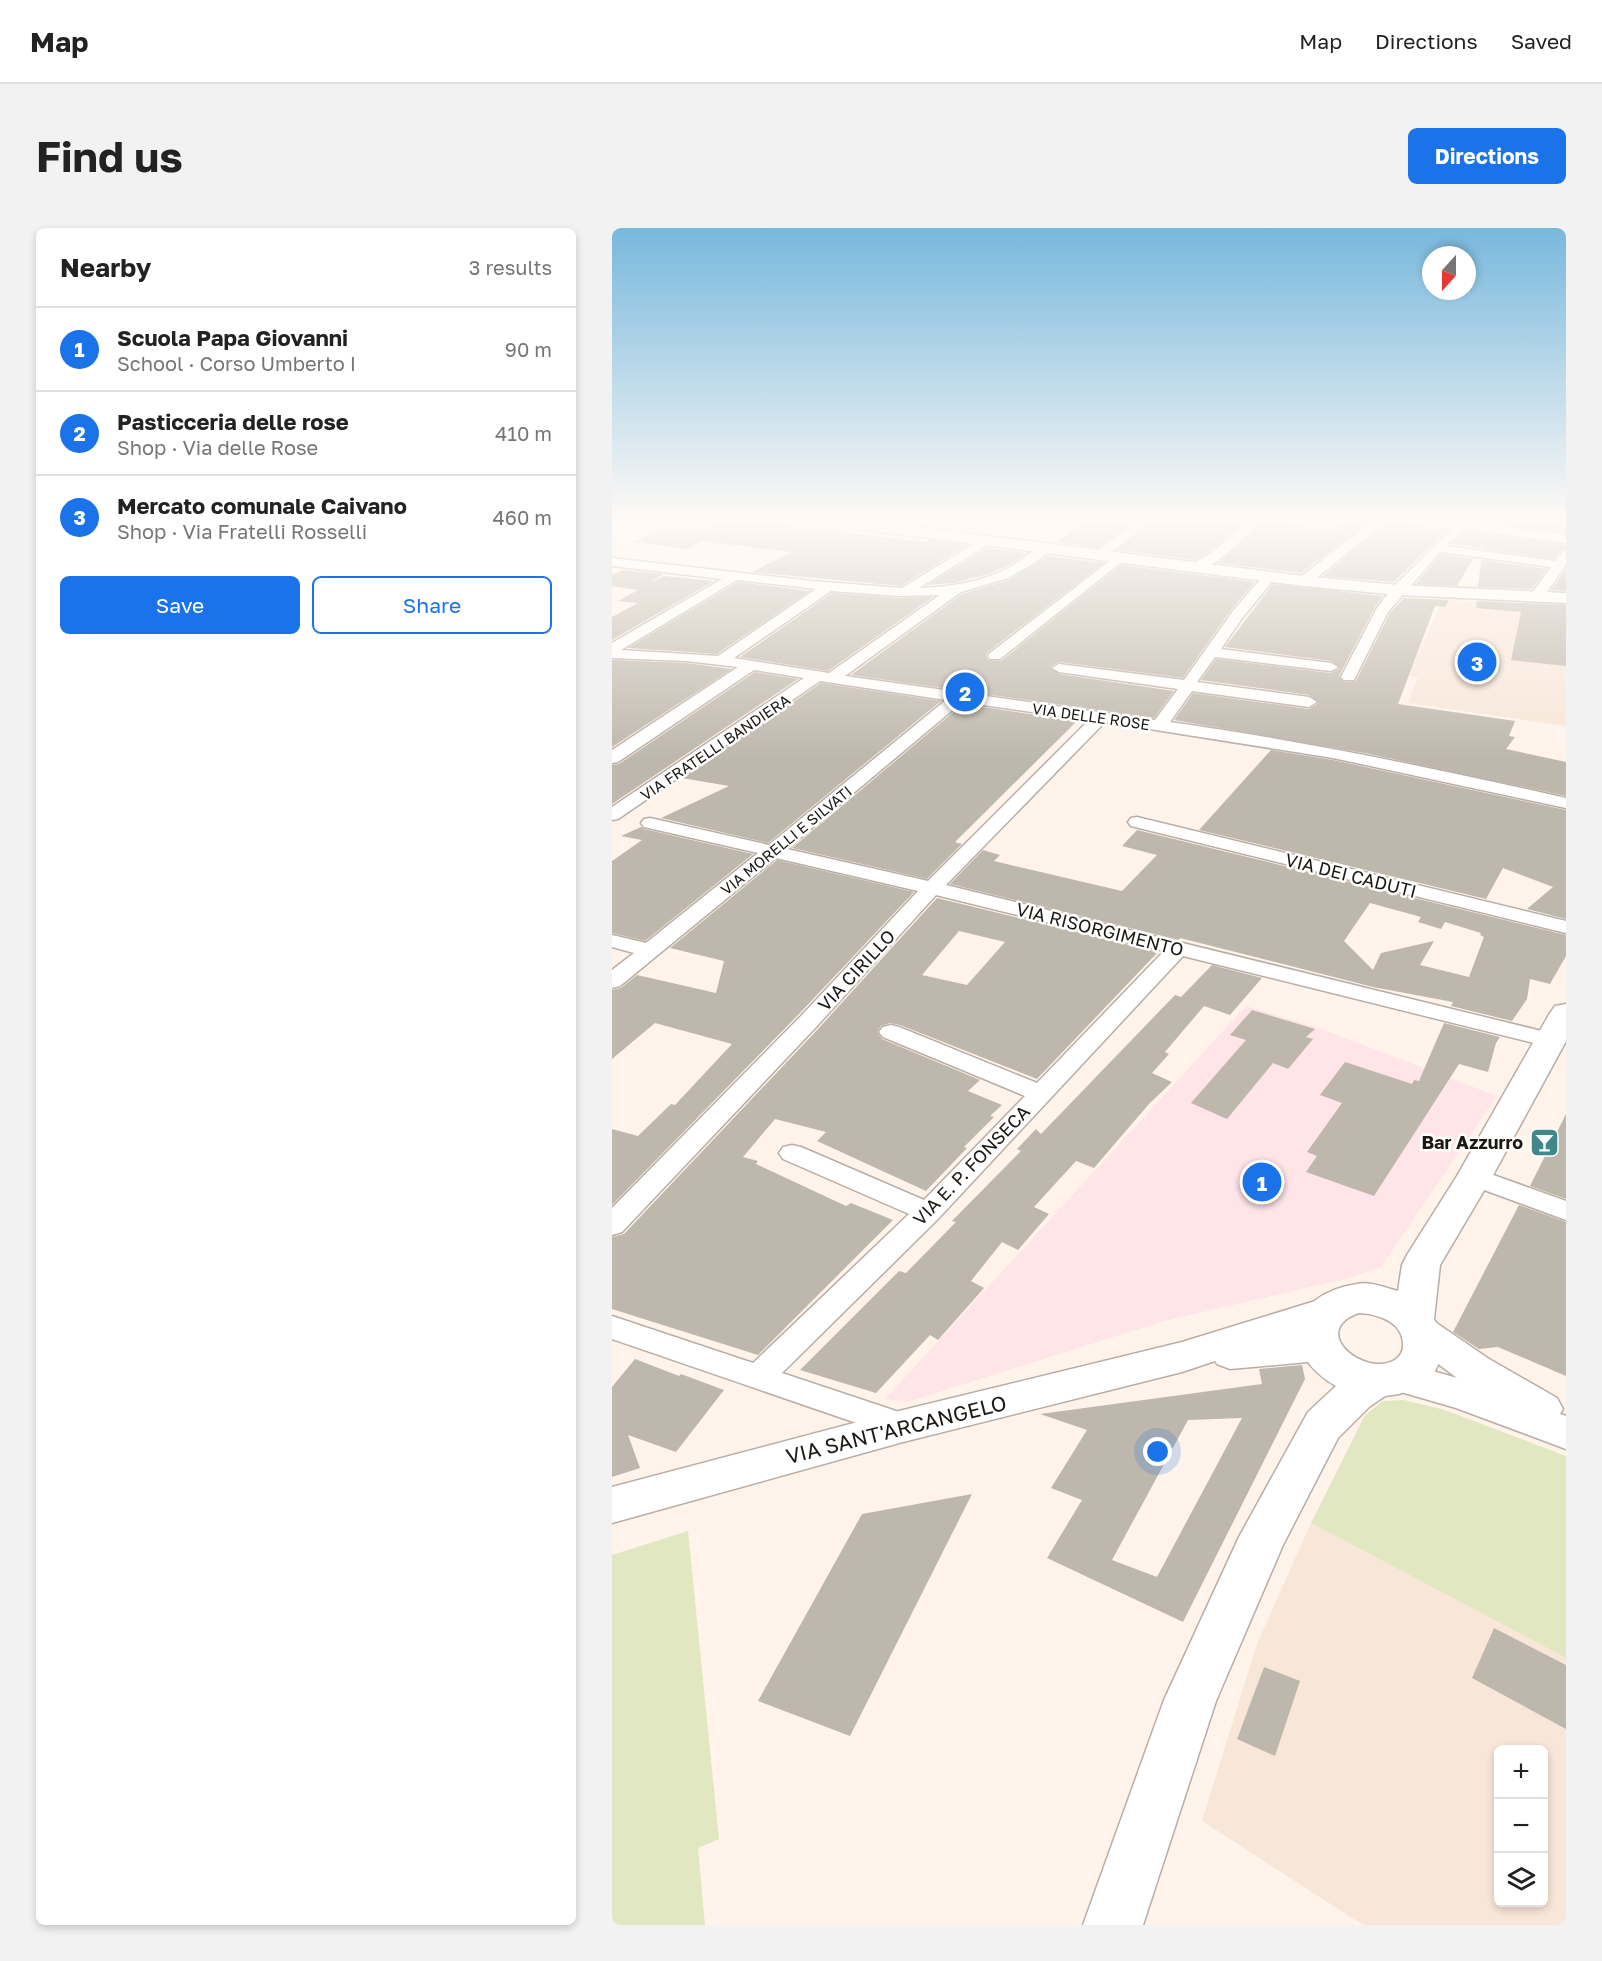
<!DOCTYPE html>
<meta charset="utf-8">
<style>
body{margin:0;font-family:"Golos Text",sans-serif;background:#f2f2f2;color:#222}
.controls{position:absolute;right:18px;bottom:18px;display:grid;overflow:hidden;border-radius:9px;box-shadow:0 3px 9px #0003}
.controls button{width:54px;height:54px;display:grid;place-items:center;padding:0;border:0;border-bottom:2px solid #e0e0e0;background:#fff;color:#222;font:30px sans-serif}
.compass{position:absolute;left:810px;top:18px;width:54px;height:54px;border-radius:50%;background:#fff;box-shadow:0 3px 9px #0003;rotate:201deg}
.you{position:absolute;left:546px;top:1224px;width:21px;height:21px;margin:-15px;border:4px solid #fff;border-radius:50%;background:#1a73e8;box-shadow:0 0 0 9px #1a73e833}
.badge{display:grid;place-items:center;width:39px;height:39px;border-radius:50%;background:#1a73e8;color:#fff;font-size:20px;font-weight:700}
.pin{position:absolute;translate:-50% -50%;border:3px solid #fff;box-shadow:0 2px 6px #0006}
.list{margin:0;padding:0;list-style:none}
h2{display:flex;justify-content:space-between;align-items:center;height:78px;margin:0;padding:0 24px;font-size:26px}
h2 small{font-size:20px;font-weight:400;color:#767676}
.list li{display:grid;grid-template-columns:39px 1fr auto;gap:18px;align-items:center;box-sizing:border-box;height:84px;padding:0 24px;border-top:2px solid #e0e0e0}
.list b{display:block;font-size:22px;white-space:nowrap}
.list p{margin:0;font-size:20px;white-space:nowrap;color:#767676}
.list em{font-size:20px;font-style:normal;color:#767676}
.actions{display:flex;gap:12px;padding:18px 24px}
.actions a{flex:1;padding:14px 0;border:2px solid #1a73e8;border-radius:9px;text-align:center;font-size:21px;color:#1a73e8}
.actions .main{background:#1a73e8;color:#fff}
.icon{flex:none;width:33px;height:33px;fill:none;stroke:currentColor;stroke-width:2;stroke-linecap:round;stroke-linejoin:round}
.map{position:relative;flex:none;width:954px;height:1697px;overflow:hidden;border-radius:9px}
header{display:flex;align-items:center;gap:36px;box-sizing:border-box;height:84px;padding:0 30px;background:#fff;border-bottom:2px solid #e0e0e0}
header strong{font-size:28px}
nav{display:flex;gap:33px;margin-inline-start:auto;font-size:21px}
.intro{display:flex;align-items:center;justify-content:space-between;box-sizing:border-box;height:144px;padding:0 36px}
h1{margin:0;font-size:42px}
.button{padding:15px 27px;border-radius:9px;background:#1a73e8;color:#fff;font-size:21px;font-weight:700}
main{display:flex;gap:36px;padding:0 36px}
aside{flex:1;background:#fff;border-radius:9px;box-shadow:0 3px 9px #0003}
.map>svg:first-child{display:block}
</style>
<header>
<strong>Map</strong>
<nav><a>Map</a><a>Directions</a><a>Saved</a></nav>
</header>
<div class="intro"><h1>Find us</h1><a class="button">Directions</a></div>
<main>
<aside>
<h2>Nearby<small>3 results</small></h2>
<ul class="list">
<li><span class="badge">1</span><div><b>Scuola Papa Giovanni</b><p>School · Corso Umberto I</p></div><em>90 m</em></li>
<li><span class="badge">2</span><div><b>Pasticceria delle rose</b><p>Shop · Via delle Rose</p></div><em>410 m</em></li>
<li><span class="badge">3</span><div><b>Mercato comunale Caivano</b><p>Shop · Via Fratelli Rosselli</p></div><em>460 m</em></li>
</ul>
<div class="actions"><a class="main">Save</a><a>Share</a></div>
</aside>
<div class="map">
<svg width="954" height="1697" viewBox="0 0 954 1697">
<rect width="100%" height="100%" fill="#fff3ea"/>
<g fill="#f8e6d8" fill-rule="evenodd">
<path d="M831 372 913 376 899 430 954 437V498L796 475 806 450 797 447Z"/>
<path d="M699 1295 954 1430V1697H751L590 1593 645 1416ZM886 1522H932V1674H886Z"/>
</g>
<path fill="#ffe4e8" d="M634 778 712 802 885 868 769 1039 741 1049 552 1093 295 1174 273 1171Z"/>
<g fill="#e0e7c1">
<path d="M792 1172 833 1182 954 1228V1430L699 1295 753 1187 771 1173Z"/>
<path d="M76 1303 107 1611 86 1620 93 1697H0V1327Z"/>
</g>
<g fill="#beb7ac" fill-rule="evenodd">
<path d="M105 294H141L314 314 317 312 355 317 289 358 140 344 180 324 89 313 76 321 22 314 49 299 88 303Z"/>
<path d="M474 294H522L486 320 444 314Z"/>
<path d="M540 294H631L604 319 583 332 505 322Z"/>
<path d="M648 294 722 301 734 294H757L689 345 606 335 627 318Z"/>
<path d="M775 294 836 301 782 354 711 348Z"/>
<path d="M873 294H954V305Z"/>
<path d="M854 303 954 317V321L948 323 943 331 870 321V316L868 320 839 316Z"/>
<path d="M375 320 415 325 397 337 376 346 342 355 315 357Z"/>
<path d="M829 326 861 331 845 358 804 356Z"/>
<path d="M436 328 492 335 377 423 374 427 376 432 389 433 509 337 643 354 619 382 571 450 447 434 438 439 447 446 562 463 542 490 239 447 350 366 397 352Z"/>
<path d="M869 332 935 341 920 361 866 359Z"/>
<path d="M954 341V363L939 362Z"/>
<path d="M11 342 51 346 38 355 52 348 102 353 0 412V389L26 375 6 373 26 362 0 358V347Z"/>
<path d="M126 354 198 363 105 426 16 420Z"/>
<path d="M661 356 771 368 763 379 727 448 732 454 744 453 778 385 792 370 837 372 833 379 823 378 786 476 903 493 897 508 903 509 894 521 954 534V568L757 526 562 492 581 465 697 481 707 475 697 467 589 452 604 431 719 445 728 440 719 433 613 419Z"/>
<path d="M220 365 287 370 321 369 216 443 128 429Z"/>
<path d="M865 373 954 377V438L899 432 909 384 864 380Z"/>
<path d="M0 432 74 435 120 441 0 519Z"/>
<path d="M143 444 186 451 0 576V537L7 536Z"/>
<path d="M209 455 329 473 156 615 49 590 117 558 70 550Z"/>
<path d="M351 476 465 493 343 614 350 616 315 651 180 620Z"/>
<path d="M659 522 721 532 954 582V691L915 681 941 659 891 640 874 671 587 602Z"/>
<path d="M29 599 32 601 141 626 33 713 0 705V633L30 612 9 608Z"/>
<path d="M525 602 954 707V728L938 756 918 751 915 771 900 793 839 778 841 774 761 759 568 710 567 712 338 656 371 622 388 627 382 633 510 663 545 627 510 618ZM758 675 809 689 806 694 829 701 833 694 869 705 868 707 872 709 857 749 808 737 822 713 769 725 761 742 732 713Z"/>
<path d="M165 632 302 664 187 786 0 977V901L26 908 59 876 63 877 120 816 43 795 0 831V762L9 760 25 747 104 765 112 733 58 720Z"/>
<path d="M325 670 546 724 425 851 288 797 278 795 269 798 265 804 270 811 368 852 356 863 390 877 378 888 382 889 352 919 355 920 314 963 205 913 214 904 163 891 131 929 146 933 144 936 234 978 239 975 281 992 146 1127 0 1081V1009L12 1006 207 800ZM347 703 393 714 355 757 310 747Z"/>
<path d="M600 737 650 750 618 787 592 778 553 824 557 826 540 845 560 854 537 876 482 940 464 933 422 979 437 986 406 1022 390 1014 359 1053 372 1060 326 1112 318 1107 264 1165 188 1142 287 1043 294 1045 344 994 340 993 409 923 405 921 424 901 429 906 563 767 569 769Z"/>
<path d="M640 782 703 801 694 809 701 811 676 841 661 835 615 891 579 875 634 812 618 807Z"/>
<path d="M832 795 888 809 884 815 876 844 847 836 762 968 694 944 705 928 695 924 730 875 708 867 733 834 800 856 802 852 807 853Z"/>
<path d="M954 886V971L918 958Z"/>
<path d="M907 977 954 994V1148L886 1119 867 1121 841 1104Z"/>
<path d="M23 1131 67 1148 69 1146 112 1162 64 1224 16 1207 28 1240 0 1249V1159Z"/>
<path d="M690 1137 693 1151 571 1394 435 1330 470 1272 439 1260 475 1202 428 1186 650 1156 647 1141ZM630 1190 545 1349 500 1332 576 1192Z"/>
<path d="M360 1266 238 1508 146 1473 250 1286Z"/>
<path d="M882 1400 954 1437V1501L860 1450Z"/>
<path d="M652 1439 688 1453 663 1528 625 1511Z"/>
</g>
<g fill="none" stroke-linecap="round" stroke-linejoin="round">
<defs>
<g id="minor">
<path d="M525 294H538L493 329H485L483 326 485 323Z"/>
<path d="M634 294H646C635 308 598 346 581 342L579 339 581 336 605 321Z"/>
<path d="M760 294H773L697 356H687L686 353 687 350Z"/>
<path d="M819 294H860L954 307V315L853 301 834 318 944 333 950 324 954 323V337L930 371 925 372 918 368 939 339 828 324 776 384 742 452H732L729 449 765 380 781 359 841 300 821 296Z"/>
<path d="M376 307 382 311 380 314 307 360C339 359 370 354 398 339 410 333 429 313 442 316L444 319 419 337 396 350 349 364 233 448 543 492 566 461 447 444 440 440 447 436 572 452 621 383 653 346 658 345 664 349 631 389 609 421 719 435 726 439 719 443 603 429 585 454 697 469 705 474 697 479 580 463 558 494C691 513 822 540 954 570V580L721 530 493 494 334 657 946 807 950 812 946 817 938 819 571 728 326 991 170 1145 302 1189 307 1198 302 1207 291 1211 0 1111V1088L141 1135 297 986 171 931 167 925 171 919 180 917 189 919 312 972 413 868 271 809 267 804 271 799 279 797 287 799 425 855 552 723 324 667 205 798 10 1004 0 1007V980L189 788 306 663 164 630 8 758 0 760V742L22 725 0 719V707L34 715 146 625 32 599 29 595 32 591 38 590 157 617 334 472 208 453 6 591 0 592V579L192 450 142 442 6 534 0 535V522L126 439 74 433 0 430V415L110 351 0 338V330L200 353 290 360ZM125 352 204 361 106 428 9 422ZM219 363 287 368 328 367 217 445 122 430ZM350 474 477 492 316 653 175 621Z"/>
<path d="M508 325 514 329 512 332 388 431H378L376 428 378 425Z"/>
<path d="M525 589 954 693V705L519 598 516 594 519 590Z"/>
<path d="M862 940 954 973V992L853 955 849 949 853 943Z"/>
</g>
<g id="tertiary">
<path d="M713 1070 726 1074 731 1084 726 1094 688 1106 707 1105 720 1109 726 1119 720 1129 707 1133 618 1141 605 1136 603 1133 570 1144 291 1214 0 1295V1259L291 1182 570 1114Z"/>
<path d="M810 1090 823 1094 877 1131 945 1170 951 1181 948 1186 954 1188V1221L844 1180 775 1160 770 1149 775 1138 789 1134 845 1150 797 1114 791 1104 797 1094Z"/>
</g>
<g id="secondary">
<path d="M223 294H265L692 348 786 357 954 365V375L786 367 692 358 231 299Z"/>
<path d="M954 776V813L880 949 828 1037 822 1091 831 1108V1127L821 1147 813 1155 787 1166 773 1168 757 1179 726 1210 671 1317 604 1473 531 1697H471L552 1472 627 1309 696 1184 724 1158C664 1123 678 1066 745 1056 758 1053 774 1060 786 1063L790 1037 795 1027 845 948 938 785 943 778ZM747 1085C766 1086 792 1094 791 1118 791 1124 787 1130 781 1133 751 1148 696 1103 747 1085Z"/>
</g>
</defs>
<use href="#minor" stroke="#b9aea6" stroke-width="3"/>
<use href="#tertiary" stroke="#b9aea6" stroke-width="3"/>
<use href="#secondary" stroke="#b9aea6" stroke-width="3"/>
<use href="#minor" fill="#fff" fill-rule="evenodd"/>
<use href="#tertiary" fill="#fff" fill-rule="evenodd"/>
<use href="#secondary" fill="#fff" fill-rule="evenodd"/>
</g>
<linearGradient id="sky" x2="0" y2="1"><stop stop-color="#78b8dd"/><stop offset="0.55" stop-color="#fffaf6"/><stop offset="1" stop-color="#fffaf6" stop-opacity="0"/></linearGradient>
<rect width="954" height="531" fill="url(#sky)"/>
<defs>
<symbol id="bar-square" viewBox="-11 -11 22 22"><rect x="-9" y="-9" width="18" height="18" rx="4" fill="#40888b" stroke="#fff"/><path d="M-6-5H6L.8 .8V4.5H3.5V6h-7V4.5H-.8V.8Z" fill="#fff"/></symbol>
</defs>
<g fill-rule="evenodd">
<use href="#bar-square" x="916" y="898" width="33" height="33"/>
</g>
<g text-anchor="middle" dominant-baseline="central" stroke-width="5" stroke-linejoin="round" paint-order="stroke">
<g font-size="15" fill="#1c1915" stroke="#fff">
<text transform="translate(479 488) rotate(8)">VIA DELLE ROSE</text>
<text transform="translate(103 519) rotate(-34)">VIA FRATELLI BANDIERA</text>
<text transform="translate(174 612) rotate(-39)">VIA MORELLI E SILVATI</text>
</g>
<g font-size="18" fill="#1c1915" stroke="#fff">
<text transform="translate(739 647) rotate(14)">VIA DEI CADUTI</text>
<text transform="translate(488 701) rotate(14)">VIA RISORGIMENTO</text>
<text transform="translate(244 742) rotate(-47)">VIA CIRILLO</text>
<text transform="translate(359 937) rotate(-46)">VIA E. P. FONSECA</text>
</g>
<g font-size="18" font-weight="bold" fill="#1c1915" stroke="#fff" text-anchor="end">
<text x="911" y="914">Bar Azzurro</text>
</g>
<g font-size="21" fill="#1c1915" stroke="#fff">
<text transform="translate(284 1201) rotate(-14)">VIA SANT'ARCANGELO</text>
</g>
</g>
</svg>
<div class="controls">
<button>+</button>
<button>−</button>
<button><svg class="icon" aria-label="layers" viewBox="0 0 24 24"><path d="M12 4l9 5-9 5-9-5zM3 14l9 5 9-5"/></svg></button>
</div>
<svg class="compass" viewBox="-18 -18 36 36"><path d="M0-13l5 13h-10z" fill="#e53935"/><path d="M0 13l5-13h-10z" fill="#767676"/></svg>
<div class="you"></div>
<div class="pin badge" style="left:650px;top:954px">1</div>
<div class="pin badge" style="left:353px;top:464px">2</div>
<div class="pin badge" style="left:865px;top:434px">3</div>
</div>
</main>
